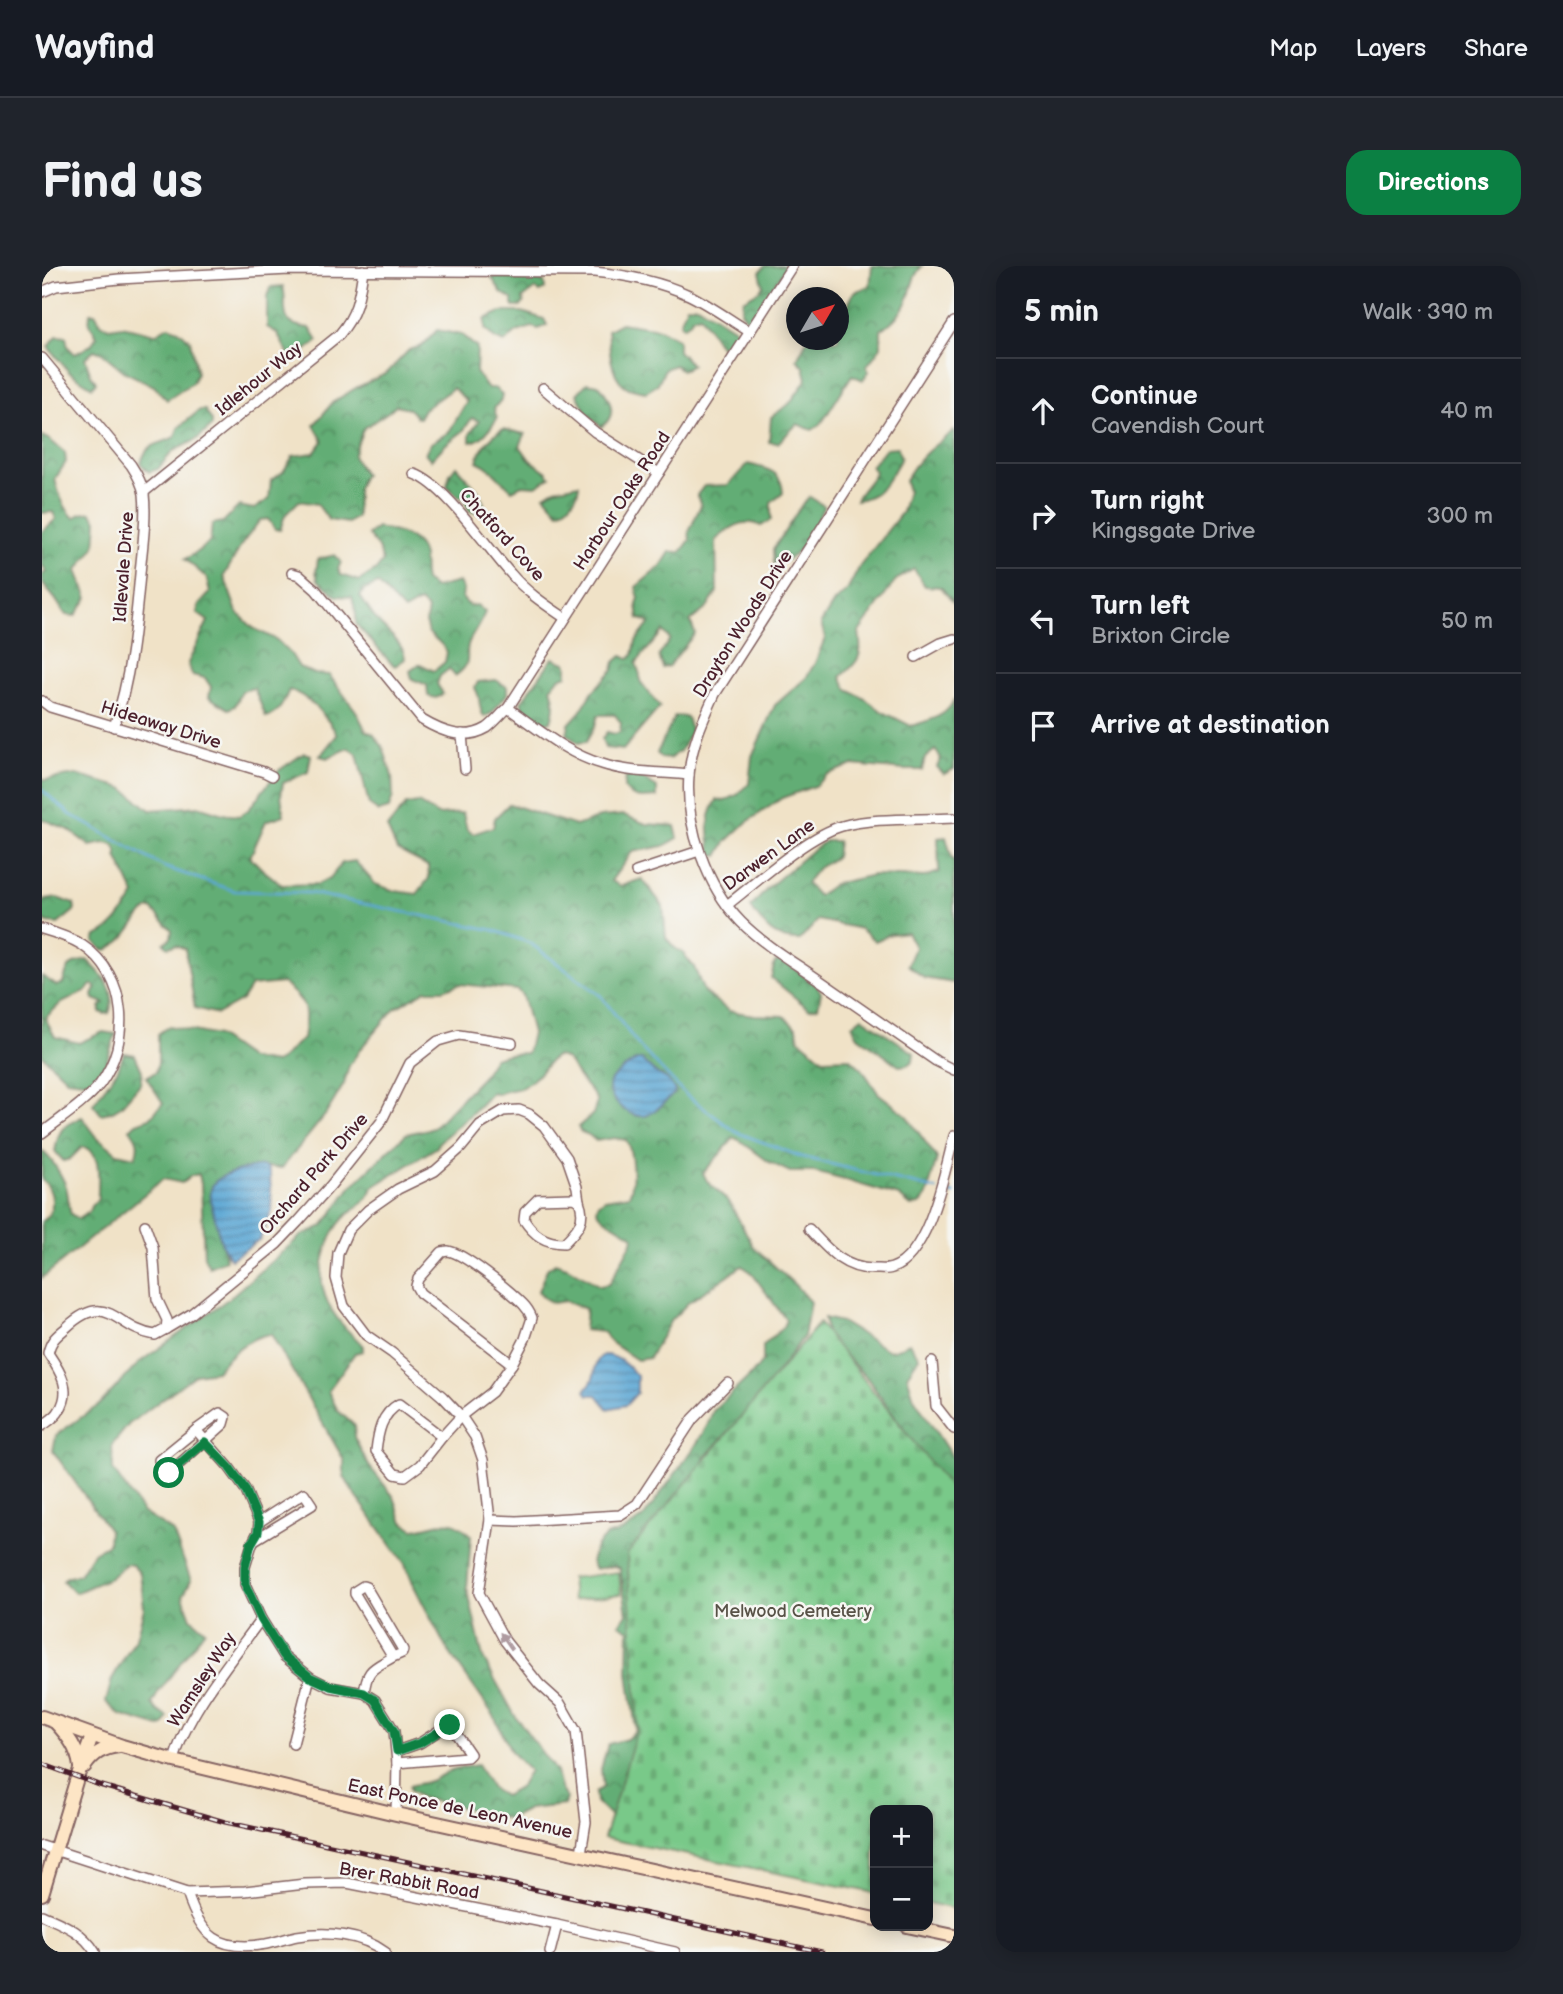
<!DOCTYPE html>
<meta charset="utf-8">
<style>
body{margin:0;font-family:"Balsamiq Sans",sans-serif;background:#20242c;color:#f1f3f6}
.controls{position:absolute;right:21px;bottom:21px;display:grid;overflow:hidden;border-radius:14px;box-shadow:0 4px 18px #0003}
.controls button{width:63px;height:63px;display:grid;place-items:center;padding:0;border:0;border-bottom:2px solid #363941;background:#171b24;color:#f1f3f6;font:35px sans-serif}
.compass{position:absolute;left:744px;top:21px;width:63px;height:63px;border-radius:50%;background:#171b24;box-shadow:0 4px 18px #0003;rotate:51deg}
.stop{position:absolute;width:21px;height:21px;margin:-16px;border:5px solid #0b8043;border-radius:50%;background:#fff}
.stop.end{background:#0b8043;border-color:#fff;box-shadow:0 2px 7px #0008}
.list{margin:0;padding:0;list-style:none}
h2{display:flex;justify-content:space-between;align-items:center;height:91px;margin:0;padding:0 28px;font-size:30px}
h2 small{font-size:23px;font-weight:400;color:#9ea1a6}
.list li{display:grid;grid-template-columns:46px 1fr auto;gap:21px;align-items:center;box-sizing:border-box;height:105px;padding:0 28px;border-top:2px solid #363941}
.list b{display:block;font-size:26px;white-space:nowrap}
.list p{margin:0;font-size:23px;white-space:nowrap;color:#9ea1a6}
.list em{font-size:23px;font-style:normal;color:#9ea1a6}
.icon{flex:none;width:38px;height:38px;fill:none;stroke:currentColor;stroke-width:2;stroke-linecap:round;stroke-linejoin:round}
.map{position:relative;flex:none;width:912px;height:1686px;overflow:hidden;border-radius:21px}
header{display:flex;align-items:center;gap:42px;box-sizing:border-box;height:98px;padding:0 35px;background:#171b24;border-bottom:2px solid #363941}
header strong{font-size:33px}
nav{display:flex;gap:38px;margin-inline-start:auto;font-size:24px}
.intro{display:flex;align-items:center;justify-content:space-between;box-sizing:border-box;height:168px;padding:0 42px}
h1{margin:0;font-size:49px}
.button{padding:18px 32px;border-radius:21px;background:#0b8043;color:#fff;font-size:24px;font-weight:700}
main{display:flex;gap:42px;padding:0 42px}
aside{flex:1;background:#171b24;border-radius:21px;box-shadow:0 4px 18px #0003}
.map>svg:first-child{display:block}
</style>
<header>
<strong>Wayfind</strong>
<nav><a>Map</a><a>Layers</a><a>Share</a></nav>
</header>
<div class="intro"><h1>Find us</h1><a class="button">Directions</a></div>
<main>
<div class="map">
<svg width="912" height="1686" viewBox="0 0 912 1686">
<defs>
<pattern id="forest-crowns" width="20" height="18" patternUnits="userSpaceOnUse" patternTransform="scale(1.75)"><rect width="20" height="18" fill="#62ad75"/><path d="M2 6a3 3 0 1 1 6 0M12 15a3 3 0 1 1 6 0" fill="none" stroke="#538c60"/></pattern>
<pattern id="cemetery-stones" width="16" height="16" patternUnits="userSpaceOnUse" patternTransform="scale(1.75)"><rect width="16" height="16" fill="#79c989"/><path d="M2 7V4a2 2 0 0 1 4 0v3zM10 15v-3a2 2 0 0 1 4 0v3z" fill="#6aac76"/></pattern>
<pattern id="water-rules" width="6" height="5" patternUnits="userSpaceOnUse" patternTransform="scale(1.75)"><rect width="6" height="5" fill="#5ca7d4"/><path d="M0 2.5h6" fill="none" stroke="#4e87ac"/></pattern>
</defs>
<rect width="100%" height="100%" fill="#f6f6f2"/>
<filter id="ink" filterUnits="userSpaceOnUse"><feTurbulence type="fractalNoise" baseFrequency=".0143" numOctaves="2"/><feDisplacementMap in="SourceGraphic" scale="14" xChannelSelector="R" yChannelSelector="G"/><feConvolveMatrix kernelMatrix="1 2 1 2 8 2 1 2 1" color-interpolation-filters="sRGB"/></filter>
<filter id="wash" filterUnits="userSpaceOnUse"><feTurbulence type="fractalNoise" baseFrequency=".00686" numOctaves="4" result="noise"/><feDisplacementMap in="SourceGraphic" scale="28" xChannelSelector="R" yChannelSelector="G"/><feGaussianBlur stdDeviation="1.57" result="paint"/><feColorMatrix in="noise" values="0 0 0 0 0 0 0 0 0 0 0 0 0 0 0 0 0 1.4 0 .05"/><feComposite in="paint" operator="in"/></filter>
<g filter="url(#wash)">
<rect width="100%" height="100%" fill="#f0e2c7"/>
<g fill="url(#forest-crowns)" stroke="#566650" stroke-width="2">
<path d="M723 0H745L714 46 706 55 699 45 701 34 718 24 721 19 718 6Z"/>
<path d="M830 0H880C871 10 871 17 867 30 861 46 852 55 839 64V81L825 100 826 106 821 114 810 109 779 158 770 164 755 158 736 177 727 176 729 151 747 138 765 113 762 101 755 93 765 74H796L797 46 804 43 812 26 828 20Z"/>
<path d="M465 8 502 16 503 23 498 26 493 23 481 32 482 37 477 41H471L470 33 460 27 450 12Z"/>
<path d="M241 20C247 44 233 59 268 62L276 75 250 95 235 67 225 61V30L229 21Z"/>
<path d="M645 39H655L696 65C697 73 691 80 684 85L676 77 658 49 651 51 647 57 641 61 638 57Z"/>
<path d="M459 46H480L502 53 505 59 496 63 490 61 475 66 462 77 453 73 443 63V53Z"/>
<path d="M48 47H53L60 59 67 62 80 60 113 68 126 60 137 64 148 74 155 107 150 117 125 134 112 120 83 106 60 87 52 84 43 92 49 109 54 116 50 121 27 106 6 81 15 70 24 71 26 81 33 88 49 79 55 70 47 58Z"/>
<path d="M579 57 617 63 636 73V85L650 99 640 104 633 99 623 103 615 119 604 126C598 125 592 124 587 122 567 113 568 82 566 64Z"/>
<path d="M395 64 420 69 435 82 434 106 445 122H452L460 128 459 134 452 142 455 153C448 162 441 175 428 176V168L437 155 430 152 421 165 403 179 389 194 383 187 389 177 407 166 425 135 411 122 382 143 377 152 373 150C369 142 362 141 354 139L346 146 321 163 311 190 322 209C312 220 315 237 315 251L306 257 287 254 275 238 257 235 243 249 238 264 233 263 226 253 218 254 200 278 182 310 195 346 211 362 235 374 249 388 257 401 273 408 287 409 314 445 324 465 331 468 341 481 350 510 351 530 347 543 337 546 327 539 315 488 307 482 285 492 278 490 295 469C287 453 265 428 247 424 242 435 238 448 224 451L212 422 200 425 193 440 187 443 167 431 169 421 163 412 150 409 146 397 166 355 155 347 157 339 168 327 165 312 143 293C153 289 159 282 168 276L170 258 181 256 197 240 212 243 227 233 229 214 241 206 251 190 272 187 281 175 272 159 291 136 314 122 345 107 367 84 380 80Z"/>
<path d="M545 117 557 119C568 132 577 149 559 161L544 146 535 128Z"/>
<path d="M158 144H163L170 155V160L154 174 131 185 116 203 107 206 99 198C104 176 116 180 133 171L136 162Z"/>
<path d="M461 163 483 168 478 180 488 194 505 206 508 211 494 220 480 219 470 224C458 214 451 202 435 195 440 181 448 170 461 163Z"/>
<path d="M912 165V337L899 321 883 320 872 303 854 314 817 366C821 391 817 395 799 411L806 424 822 432 841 446 869 460C885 455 906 451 912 433V503L902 508 895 501 899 492 893 484 883 492 880 504H863L811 499 785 508 773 520 740 532 704 557 684 576 676 590 669 588C668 566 662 555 675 534L683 535 695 529 707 518 710 490 733 439 764 412 773 397 783 372 779 357 792 336 805 325 818 300 860 246 866 225 863 215C875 192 891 180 912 165Z"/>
<path d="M0 170 8 174 23 187 24 196 13 213C16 227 22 242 32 252L39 248 49 246 55 254 53 281 35 305 46 332 33 350 24 349C19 343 15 334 10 329 4 321 0 321 0 309L4 306 0 298V266L14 253 11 246 0 247Z"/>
<path d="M855 181 859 192C848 211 839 232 814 234 819 223 828 217 833 206L829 200 844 182Z"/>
<path d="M706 198C725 203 740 204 741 227L729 237V254L719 260C702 251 687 262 674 274L675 326 665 342 648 355 653 367 627 400 621 402 617 390 628 373 621 365 594 397 598 409V415L618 441 581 484 563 482 560 473 565 466 573 468 578 466 579 457 573 449H556L553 460 544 476 536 477 525 468 527 458 538 446 551 425 571 404 573 396 580 390 587 393 591 389 594 375 607 358 605 355 597 353 595 338 597 332 594 321 619 300 628 286H639L648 274 647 266 659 239 655 229 662 220 686 219Z"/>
<path d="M414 200 436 225 442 238 434 247 427 245 421 231H417L405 220 408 208Z"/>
<path d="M537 218C537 229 527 242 517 246L502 229 513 223Z"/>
<path d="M768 231 782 240C771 262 759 296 732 298L731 284 761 237Z"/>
<path d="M335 262C353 265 378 270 381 291 382 299 381 307 383 315L393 322 417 316 421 324 420 332 427 340 435 339 443 346C439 357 432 366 427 376 421 390 433 396 413 410L407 403 398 410 395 418 401 428 394 432 386 430 385 419 370 413 368 405 378 398 392 405 403 396 405 386C393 365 379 375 386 344L378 336 362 345 336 318 322 324 318 330C324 339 330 350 338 358 346 367 363 379 363 393L353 400 347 395 314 358V348L310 331 295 330 276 314 274 306 276 293 293 289 299 296 296 303 299 309 317 315 334 304 341 295 336 282 326 269Z"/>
<path d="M511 392 525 398V409L517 412 509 422C513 434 513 442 509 455L503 457 483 444 479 436Z"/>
<path d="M454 414 465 421V428L450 447 442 451C435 440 440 433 433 422L436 416Z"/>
<path d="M633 450 645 451 649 466 638 485 627 493 619 492 615 487Z"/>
<path d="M262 487 269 489 266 506 241 517 239 529 242 549 224 555 208 591 220 603 240 619 276 618 288 612 300 597 313 595 333 618 353 625 375 628 387 612 386 600 355 584 345 562 364 539 376 537 396 549 421 547 425 564 431 568 451 561 453 552 467 538 534 560 558 551 582 549 604 558 633 560 636 572 622 580 590 586 569 615 579 620 600 613 621 640 624 672 633 682 641 687 652 701 662 726 687 745 712 749 742 750 755 762 757 773 781 793 808 792 820 803 836 827 863 848 895 892 885 929 878 939 869 940 857 930 803 914 772 906H748L727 896 697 874 692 872 661 907 665 915 687 936 712 981 753 1019 768 1036 762 1070 711 1139 663 1191 652 1219 612 1447 578 1546 568 1550 554 1536 553 1527 561 1521 559 1503 566 1478 585 1473 594 1464 586 1407 587 1364 577 1358 585 1348 578 1302 572 1300 553 1303 549 1296 554 1280 564 1270 581 1265 601 1252 652 1182 665 1160 671 1145 713 1105 721 1094V1080L741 1061 744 1054 709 1006 700 1000 647 1036 629 1054 607 1092 595 1094 567 1075 562 1066 542 1064 544 1043 523 1035 511 1037 502 1032 496 1025 505 1003 513 997 525 1001 558 1020 567 1018 590 976 591 970 562 952 555 944 556 938 563 933 587 929C593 919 591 885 584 874L572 872 554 875 547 869 539 866 536 861 551 848 555 835C550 825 544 820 537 812 529 802 528 790 513 790 502 800 492 817 478 822 470 824 462 825 455 828L450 826 427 850 397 876 395 881 331 921C327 935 312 942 302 952 287 967 276 1001 281 1022 285 1045 304 1064 321 1079V1085L313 1087 286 1125 296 1145 313 1160 312 1171 327 1200 352 1231 361 1256 372 1263C399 1259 409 1247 429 1270L425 1322 441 1392 472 1448 514 1506 518 1522 524 1532 522 1539 486 1543 467 1553 380 1532 368 1525 367 1520C374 1518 384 1517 390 1514 405 1505 418 1502 435 1499L450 1523 462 1530 477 1522 487 1505 470 1487 452 1450 403 1380 372 1320 363 1298 309 1223 302 1210V1194L229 1068C206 1071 189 1087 174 1105L154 1108 87 1158 70 1179 71 1204 100 1246 131 1266 149 1314 141 1330 149 1352 163 1364 116 1427 110 1438 116 1445 126 1451 122 1460 118 1461 78 1449 64 1436 70 1413 94 1372 102 1342 98 1307 90 1299 84 1298 68 1312 33 1327 21 1315 25 1311 37 1309 51 1287 66 1278 67 1264 11 1185 14 1169 57 1139 98 1096 186 1033 260 969 281 960 309 921 364 868 391 862 440 811 452 792 466 788 485 787 490 767 480 729 475 724 417 718 401 724H384L352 743 319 782 307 800 302 818 284 848 240 902C232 902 225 900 217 901 202 902 174 909 169 923L177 967 184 994 167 1001 162 991 159 918 157 908 149 910 140 917 121 913 0 1012V955C15 947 12 923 0 914V885C8 890 24 915 25 925 27 933 26 940 29 948L36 953 47 946 49 940 56 933C55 917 62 884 40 881L28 893 21 895 13 885C17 863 19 861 40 851L55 871 75 887 93 891C98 879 96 873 88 863L94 857 108 852 121 837 104 811 114 806 116 796V768L127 760 175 770 208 793 233 797 240 793 254 778 261 773C265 740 266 739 241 717L209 720 200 734 175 748 153 742 143 683 135 679 126 681 122 677 129 672 130 664 109 642 101 647 79 675 65 684 60 683 52 675 54 670C72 664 83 644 93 629L75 591V585L72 579 63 577 48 580 27 564 0 553V512L2 514 34 509 81 522 108 544 156 540 181 548 197 550 206 544 236 505Z"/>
<path d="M596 510 615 522V531C600 532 592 535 582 522L583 511Z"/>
<path d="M904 571 910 593 912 594V717L882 712 866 699 873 681 865 666 849 668 833 675 819 663 776 654 758 674C732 675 722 661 709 641L726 622 768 586 783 575H796L794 591 776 602 764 617 776 630 792 618 831 609 883 611 897 606 896 572Z"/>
<path d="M15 632 32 638 33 644 16 658 6 657 0 654V637L4 634Z"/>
<path d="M45 694C60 708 77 725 67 747L62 748 58 746V741L62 737 52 733 51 729 54 723 52 719H49L44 725 18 738 3 752 13 771 37 777 61 766 74 768 63 799 49 816 25 813 0 789V710L15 720 21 717C26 699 27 698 45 694Z"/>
<path d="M743 695 776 721 779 727 776 741 767 743 729 712 733 696Z"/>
<path d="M820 751 872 787 871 795 865 799 857 800 816 770 810 759Z"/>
<path d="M82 787 93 789 100 805 98 818 79 840 69 846 59 848 51 838 76 803Z"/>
<path d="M782 1052 799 1056 847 1085 858 1082 867 1077 877 1091 865 1109 872 1132 912 1194V1233L825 1112 785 1071Z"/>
</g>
<path fill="url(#cemetery-stones)" stroke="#62745a" stroke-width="2" d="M777 1057 912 1227V1643L886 1637V1544H833V1627L562 1572 596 1461 585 1288Z"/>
<path fill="#79c989" stroke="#62745a" stroke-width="2" d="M577 1306 579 1328 531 1334 529 1312Z"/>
<g fill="url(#water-rules)" stroke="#536380" stroke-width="2">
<path d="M595 794H600L611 805 625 813 633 824 632 828C624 834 616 845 606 849 590 856 559 830 569 814 574 806 587 799 595 794Z"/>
<path d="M221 900 226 903 228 909 230 944 218 973 189 993C180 983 177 970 174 957 172 947 167 934 169 924 171 907 206 902 221 900Z"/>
<path d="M561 1089C577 1089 585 1100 595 1110V1127L584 1139 566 1143 555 1129H546L543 1125C545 1121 548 1119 550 1115 555 1105 550 1097 561 1089Z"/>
</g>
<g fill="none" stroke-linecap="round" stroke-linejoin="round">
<g stroke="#5ca7d4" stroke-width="2.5">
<path d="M0 524 29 549 122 601 193 625 268 627 451 664 488 677 559 730 597 780 644 829 694 866 760 891 895 924"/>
<path d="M902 925 912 928"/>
</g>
</g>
</g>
<g filter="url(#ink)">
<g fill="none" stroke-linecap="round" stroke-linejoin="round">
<defs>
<g id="street">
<path d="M0 26 14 20 77 13 247 4 552 6C585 9 616 15 647 29 668 39 688 54 708 66"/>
<path d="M912 56 673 428C661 454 649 480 647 509 643 559 664 620 699 656 723 680 753 697 780 716 818 742 856 769 894 795L912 804"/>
<path d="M0 92 89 199C95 208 100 217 102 228 105 255 100 282 98 308 93 362 89 410 72 461"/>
<path d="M501 122 553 166 617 207"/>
<path d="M372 208C403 218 446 283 469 308 484 326 504 339 523 352"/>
<path d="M102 226 297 69C315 48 317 32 321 4"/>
<path d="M250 307 257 309 274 324 380 454C400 466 423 475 445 462 452 457 459 448 466 442L750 0"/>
<path d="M874 391 899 377 912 373"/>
<path d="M0 435 8 441 222 506 230 510"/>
<path d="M466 442C495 462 525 488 560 498 587 507 618 506 647 509"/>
<path d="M420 468 423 503"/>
<path d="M594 606 657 585"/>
<path d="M685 639C715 616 765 570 800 560 829 551 880 554 912 552"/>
<path d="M0 663C14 667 27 671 40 679 87 710 89 776 58 818 43 837 19 852 0 867"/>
<path d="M531 932 537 935C545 954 535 964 522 977 503 977 492 969 482 954L483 946 496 933Z"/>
<path d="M537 935 535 921 525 892 502 860 487 848 477 844 461 845 438 859 419 882 393 905 356 923 326 944 306 964 296 987 294 1012 302 1040 324 1069 350 1087 401 1131 419 1150 433 1171 441 1194 448 1254 437 1327 463 1375 497 1418 518 1437 534 1465 544 1556 539 1587"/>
<path d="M767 963C786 984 803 1004 833 1003 838 1003 845 1004 850 1002 887 990 903 904 912 870"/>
<path d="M406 985C422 987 468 1025 481 1038 485 1042 488 1047 490 1052L483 1073 470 1098 378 1027 374 1020 376 1013 400 986Z"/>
<path d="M124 1063 149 1048 235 978 256 956 289 919 339 856 368 797 396 775 417 769 470 777"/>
<path d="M890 1096 894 1140 912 1163"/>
<path d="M357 1138 400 1171 378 1199 363 1210 353 1208 334 1185C336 1167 339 1148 357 1138Z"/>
<path d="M178 1147 184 1151 182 1158 127 1207 117 1194 154 1164Z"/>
<path d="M0 1160C5 1156 14 1151 17 1145 31 1124 18 1105 6 1087 9 1073 15 1070 25 1061 66 1023 73 1063 113 1069L124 1063 125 1054 115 1033 111 981 103 959"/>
<path d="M154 1164 187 1201 203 1223 217 1256 216 1266 210 1278 203 1301V1318L219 1353 242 1390 268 1411 288 1421 322 1427 333 1434 348 1458 352 1465 355 1497 354 1548"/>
<path d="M400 1171 419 1150 450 1126 470 1098"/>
<path d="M448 1254 475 1255 578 1249 595 1238 651 1153 686 1117"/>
<path d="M214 1273 270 1239 262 1227 217 1256"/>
<path d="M322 1427C325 1402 331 1403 351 1391L313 1328V1325L321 1320 324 1321 361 1384 360 1387 351 1391"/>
<path d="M251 1478 268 1411"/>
<path d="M355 1485 378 1477 404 1460 408 1459 428 1488 425 1491 355 1497"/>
<path d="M132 1495C143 1449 191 1392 219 1353"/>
<path d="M0 1580 145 1627 203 1625 263 1618 305 1617 515 1659 633 1686"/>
<path d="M145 1627C159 1670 176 1686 224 1678 234 1676 245 1672 255 1670 285 1665 319 1668 343 1686"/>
<path d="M0 1649C22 1659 40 1665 53 1686"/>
<path d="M508 1686 515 1659"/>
</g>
<g id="secondary">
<path d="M0 1451 80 1480 132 1495 354 1548 833 1653"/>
<path d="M14 1457C26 1470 36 1483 38 1501"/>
<path d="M43 1500C52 1487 61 1482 77 1480"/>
<path d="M0 1628 35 1512 50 1470"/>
<path d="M865 1660 912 1670"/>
</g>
</defs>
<use href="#street" stroke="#846362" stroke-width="12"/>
<use href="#secondary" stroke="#846362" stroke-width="16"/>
<use href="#street" stroke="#fff" stroke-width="9"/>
<use href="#secondary" stroke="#fde5c5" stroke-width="12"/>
<defs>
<path id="rail" d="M0 1498 57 1519 183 1556 780 1686"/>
</defs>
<use href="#rail" stroke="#4a1f2b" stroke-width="5"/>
<use href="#rail" stroke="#f6f6f2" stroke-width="2.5" stroke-dasharray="8" stroke-linecap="butt"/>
</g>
<defs><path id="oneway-solid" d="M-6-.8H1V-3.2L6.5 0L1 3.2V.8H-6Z" transform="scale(1.75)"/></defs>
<use fill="#ae9aa0" href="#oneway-solid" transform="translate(464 1375) rotate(-125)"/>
</g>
<g fill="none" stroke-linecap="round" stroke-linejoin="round" filter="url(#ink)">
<path stroke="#0b8043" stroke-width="9" d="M127 1207 163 1176 187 1201 203 1223 217 1256 216 1266 209 1278 203 1301V1318L219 1353 242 1390 268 1411 288 1420 322 1427 333 1434 352 1465 355 1485 378 1477 408 1459"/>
</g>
<g text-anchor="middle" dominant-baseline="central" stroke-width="5" stroke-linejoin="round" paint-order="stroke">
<g font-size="18" fill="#4a1f2b" stroke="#f6f6f2">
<text transform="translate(217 113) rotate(-39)">Idlehour Way</text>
<text transform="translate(580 235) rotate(-57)">Harbour Oaks Road</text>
<text transform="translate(460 269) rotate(48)">Chatford Cove</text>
<text transform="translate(82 301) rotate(-86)">Idlevale Drive</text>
<text transform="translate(701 358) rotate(-58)">Drayton Woods Drive</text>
<text transform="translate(119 459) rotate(17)">Hideaway Drive</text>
<text transform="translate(727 589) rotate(-36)">Darwen Lane</text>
<text transform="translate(272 908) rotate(-49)">Orchard Park Drive</text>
<text transform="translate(160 1414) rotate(-57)">Wamsley Way</text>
<text transform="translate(418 1543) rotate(12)">East Ponce de Leon Avenue</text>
<text transform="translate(367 1615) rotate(10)">Brer Rabbit Road</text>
</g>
<g font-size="18" fill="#585247" stroke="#f6f6f2">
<text x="751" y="1345">Melwood Cemetery</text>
</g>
</g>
</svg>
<div class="controls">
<button>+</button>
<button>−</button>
</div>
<svg class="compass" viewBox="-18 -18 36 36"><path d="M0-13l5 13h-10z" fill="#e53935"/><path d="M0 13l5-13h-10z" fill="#9ea1a6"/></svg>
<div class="stop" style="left:127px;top:1207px"></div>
<div class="stop end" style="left:408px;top:1459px"></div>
</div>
<aside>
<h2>5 min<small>Walk · 390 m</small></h2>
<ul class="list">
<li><svg class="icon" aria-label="ahead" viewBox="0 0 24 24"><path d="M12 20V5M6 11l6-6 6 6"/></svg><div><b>Continue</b><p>Cavendish Court</p></div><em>40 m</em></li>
<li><svg class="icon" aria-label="right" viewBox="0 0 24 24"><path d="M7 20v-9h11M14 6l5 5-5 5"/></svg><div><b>Turn right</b><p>Kingsgate Drive</p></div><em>300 m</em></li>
<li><svg class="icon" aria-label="left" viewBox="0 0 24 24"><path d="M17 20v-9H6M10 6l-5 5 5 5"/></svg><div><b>Turn left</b><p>Brixton Circle</p></div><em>50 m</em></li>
<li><svg class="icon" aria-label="arrive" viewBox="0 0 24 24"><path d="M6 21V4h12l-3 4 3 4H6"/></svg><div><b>Arrive at destination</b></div></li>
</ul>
</aside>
</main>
